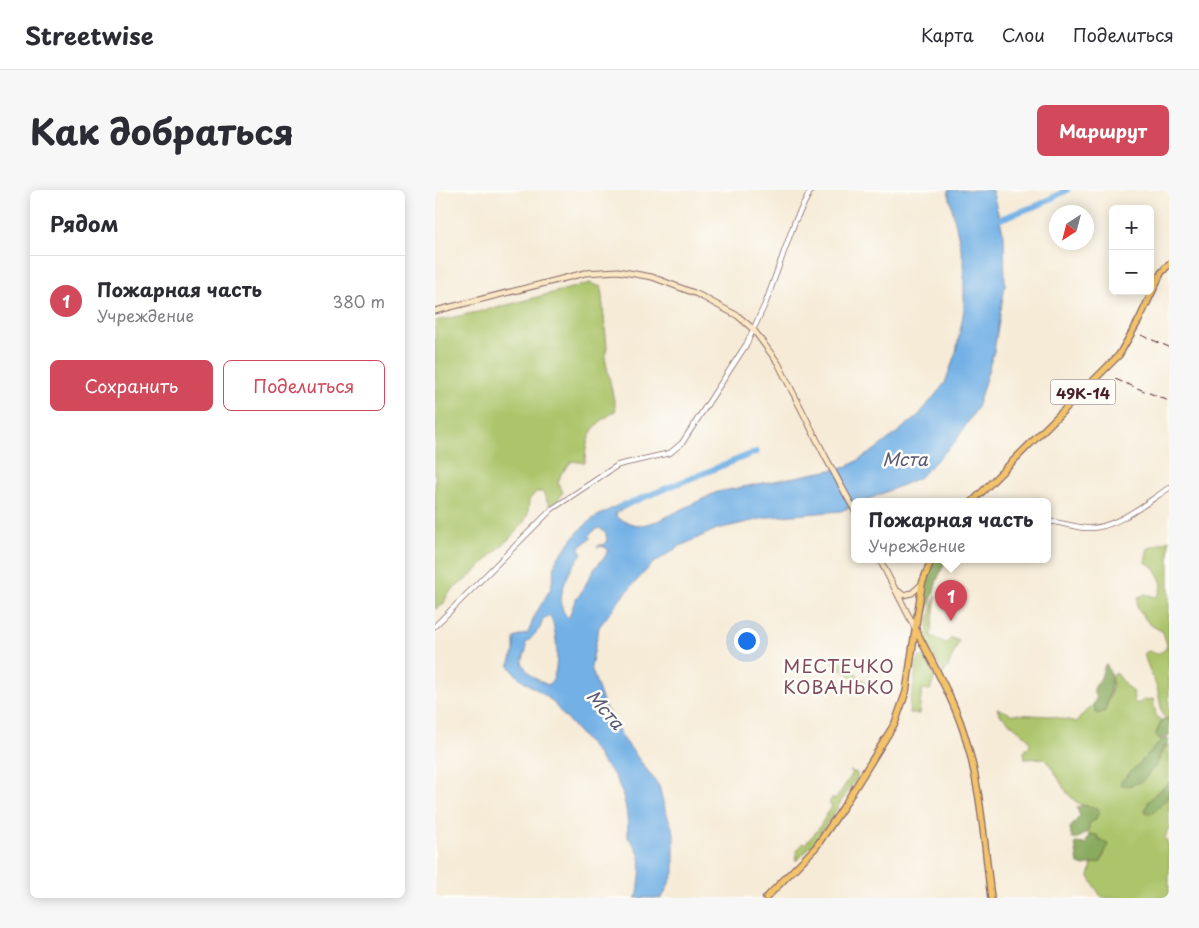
<!DOCTYPE html>
<html lang="ru">
<meta charset="utf-8">
<style>
body{margin:0;font-family:"Playpen Sans",sans-serif;background:#f7f7f7;color:#2b2b33}
.controls{position:absolute;right:15px;top:15px;display:grid;overflow:hidden;border-radius:8px;box-shadow:0 2px 12px #0003}
.controls button{width:45px;height:45px;display:grid;place-items:center;padding:0;border:0;border-bottom:1px solid #e1e1e2;background:#fff;color:#2b2b33;font:25px sans-serif}
.compass{position:absolute;left:614px;top:15px;width:45px;height:45px;border-radius:50%;background:#fff;box-shadow:0 2px 12px #0003;rotate:216deg}
.you{position:absolute;left:311px;top:450px;width:18px;height:18px;margin:-12px;border:4px solid #fff;border-radius:50%;background:#1a73e8;box-shadow:0 0 0 8px #1a73e833}
.badge{display:grid;place-items:center;width:32px;height:32px;border-radius:50%;background:#d1495b;color:#fff;font-size:16px;font-weight:700}
.pin{position:absolute;translate:-50% -41px;filter:drop-shadow(0 1px 2px #0008)}
.pin::after{content:'';position:absolute;top:26px;width:18px;height:15px;background:inherit;clip-path:polygon(0 0,100% 0,50% 100%)}
.popup{position:absolute;left:416px;top:308px;width:200px;height:65px;box-sizing:border-box;display:grid;place-content:center;border-radius:8px;background:#fff;filter:drop-shadow(0 1px 4px #0005);font-size:16px;white-space:nowrap;color:#7c7c81}
.popup b{font-size:19px;color:#2b2b33}
.popup::after{content:'';position:absolute;left:50%;top:100%;margin-left:-10px;border:10px solid transparent;border-top-color:#fff}
.list{margin:0;padding:0;list-style:none}
h2{display:flex;justify-content:space-between;align-items:center;height:65px;margin:0;padding:0 20px;font-size:21px}
h2 small{font-size:16px;font-weight:400;color:#7c7c81}
.list li{display:grid;grid-template-columns:32px 1fr auto;gap:15px;align-items:center;box-sizing:border-box;height:90px;padding:0 20px;border-top:1px solid #e1e1e2}
.list b{display:block;font-size:19px;white-space:nowrap}
.list p{margin:0;font-size:16px;white-space:nowrap;color:#7c7c81}
.list em{font-size:16px;font-style:normal;color:#7c7c81}
.actions{display:flex;gap:10px;padding:15px 20px}
.actions a{flex:1;padding:11px 0;border:1px solid #d1495b;border-radius:8px;text-align:center;font-size:18px;color:#d1495b}
.actions .main{background:#d1495b;color:#fff}
.map{position:relative;flex:none;width:734px;height:708px;overflow:hidden;border-radius:8px}
header{display:flex;align-items:center;gap:30px;box-sizing:border-box;height:70px;padding:0 25px;background:#fff;border-bottom:1px solid #e1e1e2}
header strong{font-size:24px}
nav{display:flex;gap:28px;margin-inline-start:auto;font-size:18px}
.intro{display:flex;align-items:center;justify-content:space-between;box-sizing:border-box;height:120px;padding:0 30px}
h1{margin:0;font-size:35px}
.button{padding:12px 22px;border-radius:8px;background:#d1495b;color:#fff;font-size:18px;font-weight:700}
main{display:flex;gap:30px;padding:0 30px}
aside{flex:1;background:#fff;border-radius:8px;box-shadow:0 2px 12px #0003}
.map>svg:first-child{display:block}
</style>
<header>
<strong>Streetwise</strong>
<nav><a>Карта</a><a>Слои</a><a>Поделиться</a></nav>
</header>
<div class="intro"><h1>Как добраться</h1><a class="button">Маршрут</a></div>
<main>
<aside>
<h2>Рядом<small></small></h2>
<ul class="list">
<li><span class="badge">1</span><div><b>Пожарная часть</b><p>Учреждение</p></div><em>380 m</em></li>
</ul>
<div class="actions"><a class="main">Сохранить</a><a>Поделиться</a></div>
</aside>
<div class="map">
<svg width="734" height="708" viewBox="0 0 734 708">
<rect width="100%" height="100%" fill="#fdfcf7"/>
<filter id="ink" filterUnits="userSpaceOnUse"><feTurbulence type="fractalNoise" baseFrequency=".02" numOctaves="2"/><feDisplacementMap in="SourceGraphic" scale="10" xChannelSelector="R" yChannelSelector="G"/><feConvolveMatrix kernelMatrix="1 2 1 2 8 2 1 2 1" color-interpolation-filters="sRGB"/></filter>
<filter id="wash" filterUnits="userSpaceOnUse"><feTurbulence type="fractalNoise" baseFrequency=".0096" numOctaves="4" result="noise"/><feDisplacementMap in="SourceGraphic" scale="20" xChannelSelector="R" yChannelSelector="G"/><feGaussianBlur stdDeviation="1.12" result="paint"/><feColorMatrix in="noise" values="0 0 0 0 0 0 0 0 0 0 0 0 0 0 0 0 0 1.4 0 .05"/><feComposite in="paint" operator="in"/></filter>
<g filter="url(#wash)">
<rect width="100%" height="100%" fill="#f6ebd7"/>
<g fill="#acc56b" stroke="#7b724b">
<path d="M155 93 166 97 172 157 170 168 181 220C176 225 170 227 165 232 153 241 150 259 150 273L137 271 126 284 123 293 128 302 123 310 114 315 108 302H101L94 310 93 324 89 332 77 346 32 389 18 399 12 406 8 415 0 419V131L61 118Z"/>
<path d="M734 350V528L730 529C725 519 725 508 722 498 718 486 712 476 709 464L713 461 722 464 730 460 732 455 728 442 714 434 702 417 703 407 711 404 720 407 724 404 727 394 720 378 710 372 713 358Z"/>
<path d="M501 406 496 446 511 453 517 448 524 451 513 477 509 483C506 479 493 457 492 452 491 441 496 417 501 406Z"/>
<path d="M400 467 408 472 437 498V501H434L398 472Z"/>
<path d="M484 467H490L500 487 495 500 487 499 484 524 474 523C474 512 477 504 479 494 480 485 480 476 484 467Z"/>
<path d="M682 483 691 496 698 501 699 511 702 514 709 510 718 509 721 525 726 531 721 544 727 550 686 592H706L722 574 729 558 734 555V594L721 603 728 611 734 605V636L730 648 734 657V708H667L654 687 657 674 666 672 673 654 664 650 662 645 654 644 653 633 658 618C653 616 648 616 643 613 626 602 623 580 608 568L590 569 589 562 595 555 594 549 564 524 562 518 576 524 615 526 642 532 647 525 658 515 661 523 670 521 678 495 676 486Z"/>
<path d="M415 581 422 583V587L380 652 362 670H360L362 661 368 653 370 654 382 641 397 616 394 613 397 608 400 610 418 583Z"/>
</g>
<g fill="#89aa5f" stroke="#6a6445">
<path d="M498 370H511L502 390 495 415 485 436 484 433 489 402Z"/>
<path d="M671 474C682 492 673 502 670 521L663 524 661 523 658 515 662 507 659 504C658 496 662 495 665 489 668 484 667 479 671 474Z"/>
<path d="M734 528V546L724 549 721 544 726 531Z"/>
<path d="M732 548 734 551 724 566 722 574 706 592 697 595 686 596V592L727 550Z"/>
<path d="M734 594C734 598 734 603 733 606 729 613 721 621 715 624L711 623 710 620 714 611 721 603Z"/>
<path d="M647 615 664 619 661 630 654 633V640C649 645 645 648 637 649L635 638 645 626 642 618Z"/>
<path d="M654 644 662 645 664 650 673 654 666 672 649 676 643 674 640 653 651 654Z"/>
</g>
<path fill="#72b0e5" stroke="#5e6888" fill-rule="evenodd" d="M513 0H557L569 46 570 95 559 161 542 218 520 252 484 288 427 312H420V315L406 321 335 327 282 339 243 357 217 374 187 407 164 437 156 477 169 515 188 548 224 596 229 616 239 643V683L227 708H200L203 704C205 682 211 664 193 648 193 626 191 604 178 584 173 577 165 572 162 563L123 519C111 499 85 496 74 475L79 461V448L93 443 100 425 116 398 121 370 143 342 157 329 189 312 196 315 180 324 183 328 189 331 203 336 223 331 282 302 412 277 441 259 483 226 510 193 521 162 529 120V72ZM165 338 171 344 172 350 169 355H165L162 357 167 356 173 359 171 365 160 378 144 406C137 411 138 422 133 428 116 411 135 379 147 363L144 360 149 353 156 348 154 346 160 340ZM115 426C122 439 127 485 113 495 100 489 93 485 87 472L92 457 90 455 105 438 108 429Z"/>
<g fill="none" stroke-linecap="round" stroke-linejoin="round">
<g stroke="#72b0e5" stroke-width="6">
<path d="M557 32 606 14 632 0"/>
<path d="M185 317 321 262"/>
</g>
</g>
</g>
<g filter="url(#ink)">
<g fill="none" stroke-linecap="round" stroke-linejoin="round">
<defs>
<g id="tertiary">
<path d="M612 331C625 332 638 337 651 338 679 340 711 313 734 298"/>
<path d="M0 436 117 319 183 275 235 263 247 253 311 155 331 112 360 31 376 0"/>
</g>
<g id="secondary">
<path d="M0 121 150 83 183 81 217 87 262 104 303 126 318 139 343 173 391 268 420 321"/>
<path d="M445 370 480 438"/>
<path d="M463 401 468 405 477 403 487 394"/>
</g>
<g id="primary">
<path d="M537 312 684 165 704 130 726 83 734 74"/>
<path d="M481 440C497 473 516 504 528 540 546 594 549 652 556 708"/>
<path d="M331 708 381 657 407 619 460 533 471 502 487 394 496 370"/>
</g>
</defs>
<use href="#tertiary" stroke="#866667" stroke-width="6"/>
<use href="#secondary" stroke="#866667" stroke-width="7"/>
<use href="#primary" stroke="#866667" stroke-width="8"/>
<use href="#tertiary" stroke="#fff" stroke-width="4.5"/>
<use href="#secondary" stroke="#fae7c3" stroke-width="5"/>
<use href="#primary" stroke="#f2c36a" stroke-width="5.5"/>
<g stroke="#4a1f2b" stroke-width="1" stroke-dasharray="8 4" stroke-linecap="butt">
<path d="M706 145 734 157"/>
<path d="M680 189 734 211"/>
</g>
</g>
</g>
<g text-anchor="middle" dominant-baseline="central" stroke-width="5" stroke-linejoin="round" paint-order="stroke">
<rect fill="#fdfcf7" stroke="#806168" stroke-width="1" x="615.5" y="189.5" width="65" height="25" rx="4"/>
<g font-size="15" font-weight="bold" fill="#4a1f2b">
<text x="648" y="202">49К-14</text>
</g>
<g font-size="18" font-style="italic" fill="#5a5975" stroke="#fdfcf7">
<text x="470" y="268">Мста</text>
<text transform="translate(171 519) rotate(49)">Мста</text>
</g>
<g font-size="18" letter-spacing="1" fill="#7f4a5b" stroke="#fdfcf7">
<text x="404" y="475">МЕСТЕЧКО<tspan x="404" dy="21">КОВАНЬКО</tspan></text>
</g>
</g>
</svg>
<div class="controls">
<button>+</button>
<button>−</button>
</div>
<svg class="compass" viewBox="-18 -18 36 36"><path d="M0-13l5 13h-10z" fill="#e53935"/><path d="M0 13l5-13h-10z" fill="#7c7c81"/></svg>
<div class="you"></div>
<div class="pin badge" style="left:516px;top:431px">1</div>
<div class="popup"><b>Пожарная часть</b>Учреждение</div>
</div>
</main>
